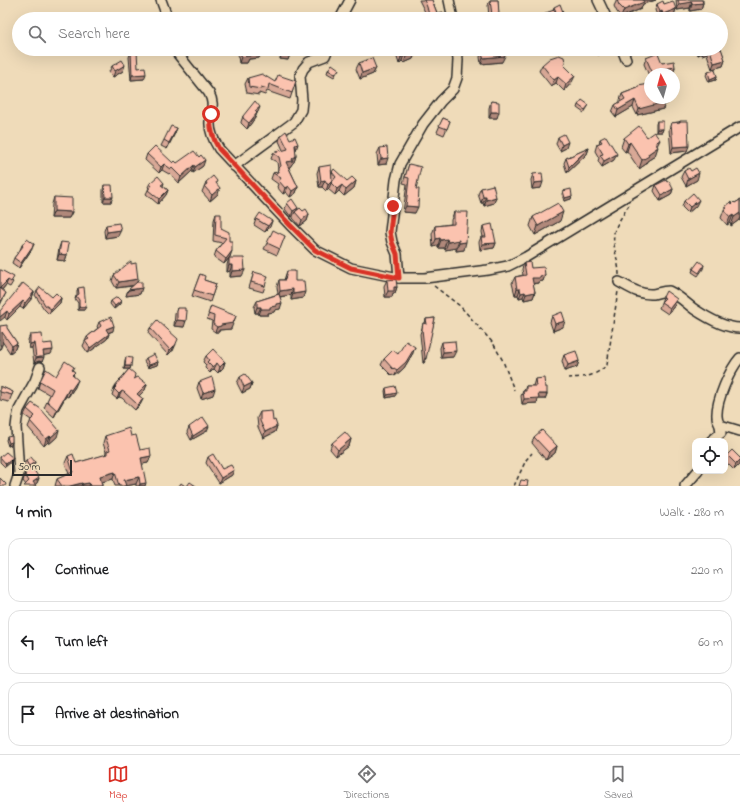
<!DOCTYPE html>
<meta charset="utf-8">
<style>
body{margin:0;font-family:"Indie Flower",sans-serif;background:#f2f2f2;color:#202124}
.controls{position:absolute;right:12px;bottom:12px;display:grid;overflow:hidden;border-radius:8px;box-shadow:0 4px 16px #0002}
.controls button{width:36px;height:36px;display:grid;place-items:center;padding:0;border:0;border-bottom:1px solid #e0e0e0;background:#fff;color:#202124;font:20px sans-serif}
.compass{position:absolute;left:644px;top:68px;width:36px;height:36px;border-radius:50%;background:#fff;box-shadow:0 4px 16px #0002;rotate:354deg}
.scale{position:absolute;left:12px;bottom:10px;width:60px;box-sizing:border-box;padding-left:4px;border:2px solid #2b2b2b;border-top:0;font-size:11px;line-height:14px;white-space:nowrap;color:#2b2b2b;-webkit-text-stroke:3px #efdbb9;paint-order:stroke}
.stop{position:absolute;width:12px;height:12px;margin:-9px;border:3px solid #d93025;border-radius:50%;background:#fff}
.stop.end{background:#d93025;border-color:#fff;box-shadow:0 1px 4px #0008}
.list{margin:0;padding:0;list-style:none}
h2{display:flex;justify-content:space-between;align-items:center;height:52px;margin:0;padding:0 16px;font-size:17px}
h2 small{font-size:13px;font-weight:400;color:#757577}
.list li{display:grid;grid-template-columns:26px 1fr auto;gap:12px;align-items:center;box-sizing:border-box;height:64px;margin:0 8px 8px;padding:0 8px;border:1px solid #e0e0e0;border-radius:12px}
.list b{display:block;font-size:15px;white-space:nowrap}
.list em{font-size:13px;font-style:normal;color:#757577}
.icon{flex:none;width:22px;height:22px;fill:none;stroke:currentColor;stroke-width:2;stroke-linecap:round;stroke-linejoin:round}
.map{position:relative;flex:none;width:740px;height:486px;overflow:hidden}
.search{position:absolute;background:#fff;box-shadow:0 4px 16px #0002;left:12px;right:12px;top:12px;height:44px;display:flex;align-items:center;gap:10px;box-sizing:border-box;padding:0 14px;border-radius:22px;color:#757577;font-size:15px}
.sheet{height:268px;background:#fff}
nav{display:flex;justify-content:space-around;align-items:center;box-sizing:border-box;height:56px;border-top:1px solid #e0e0e0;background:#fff;font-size:11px;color:#757577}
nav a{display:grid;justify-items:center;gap:2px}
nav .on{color:#d93025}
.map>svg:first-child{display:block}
</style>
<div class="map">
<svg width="740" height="486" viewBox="0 0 740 486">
<rect width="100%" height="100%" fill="#efdbb9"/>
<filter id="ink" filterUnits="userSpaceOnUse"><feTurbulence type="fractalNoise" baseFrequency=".025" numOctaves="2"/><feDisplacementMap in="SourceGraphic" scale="8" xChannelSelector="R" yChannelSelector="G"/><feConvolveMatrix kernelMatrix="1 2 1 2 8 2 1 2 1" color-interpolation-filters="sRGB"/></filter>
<g filter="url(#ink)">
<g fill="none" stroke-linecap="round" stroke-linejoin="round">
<defs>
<g id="minor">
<path d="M161 0 168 19"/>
<path d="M449 0 453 19"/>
<path d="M598 0 607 19"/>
<path d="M340 19 350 0"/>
<path d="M176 49 177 53 209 93C215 105 211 109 210 121 209 131 214 141 219 149L290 225 315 250 351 268 399 278H425L488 270 508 266 526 257 740 127"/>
<path d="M622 49 626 59"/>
<path d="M234 166 294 122 301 110 302 100 300 76 303 69 309 62 325 56 328 49"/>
<path d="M399 278 397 254 392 242 390 232 396 180 400 164 423 124 441 101 453 89 457 78 458 60 457 49"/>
<path d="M619 282C630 288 640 295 653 294 658 293 663 291 669 291 678 295 686 303 694 309 706 317 725 328 740 328"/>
<path d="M740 358C730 369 716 401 717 416 717 419 718 422 720 425L740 431"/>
<path d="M711 441 721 433 720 425"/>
<path d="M15 486 19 474 16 427 17 419 19 410 35 381 40 367"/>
<path d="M685 486 698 471"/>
</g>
</defs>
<use href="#minor" stroke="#2b2b2b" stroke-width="12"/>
<g stroke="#2b2b2b" stroke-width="1.5" stroke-dasharray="4 3" stroke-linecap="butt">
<path d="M619 275C619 261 612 247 614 233 615 226 625 212 629 205"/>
<path d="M434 286 460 306 493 343 503 361 514 390"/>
<path d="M568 378C586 377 594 377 607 365L618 291"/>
<path d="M514 486 526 460 532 453"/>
</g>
<use href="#minor" stroke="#efdbb9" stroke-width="9"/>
</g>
<g fill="#d8a896" stroke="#2b2b2b">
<path d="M419 0H432L437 13 444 19H427L425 12Z"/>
<path d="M490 0H498V19H489L488 5Z"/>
<path d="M616 0H656L643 4 641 9 621 17 617 12 614 6 616 2Z"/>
<path d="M676 0H703V3L701 9 690 11V8L677 10Z"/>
<path d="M657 4H664L676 9 674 15 663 19H660V18H658L655 10Z"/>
<path d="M554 7 561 18 559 19H544L546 13 553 11Z"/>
<path d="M243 49H262L259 58 249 59 247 63H239L238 56 241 50H242Z"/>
<path d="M281 49H291L290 54 288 60 280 59Z"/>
<path d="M395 49H416L413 59 404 63 402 61 399 64 395 51Z"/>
<path d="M595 49H608V51L598 55Z"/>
<path d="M696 49H721L725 60 723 66 712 69 707 54V53L702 55V53L698 55Z"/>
<path d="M482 51 502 62 481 64 480 57Z"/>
<path d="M131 52 138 68 144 79 131 80 129 57Z"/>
<path d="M646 58 675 67 673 74H650V98H669L667 104H665L663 109 637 115 633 107 616 117 612 112 615 105 620 102V100L622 94 648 84 650 78 644 64Z"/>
<path d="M565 62 564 65 572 82 564 91 556 83 551 86 539 71 542 65Z"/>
<path d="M359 63 376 68 373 74 360 79 356 69Z"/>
<path d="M112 66 123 71 113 77 109 72Z"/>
<path d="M339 69 334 77 327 73 328 70Z"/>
<path d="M708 72 717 76 716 80 709 82 706 75Z"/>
<path d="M248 78 275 82 296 81 290 99 267 91 265 95 259 93V95L247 93 245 84Z"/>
<path d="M491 101 497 118H489V108Z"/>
<path d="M578 105H589L584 113 577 108Z"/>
<path d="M258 112 257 113 255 118 247 129 241 123V122L243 116Z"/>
<path d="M443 118 450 121 444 135 437 132Z"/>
<path d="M657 121 662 132H656V124Z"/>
<path d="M680 121 687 151 671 153 669 129 671 123 679 122Z"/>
<path d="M177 128 174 135 167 149 161 146 164 140Z"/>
<path d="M281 135 295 150 296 156 294 162 292 164 290 167 289 168 298 187 296 193 290 197 286 192 283 194 277 187 278 184 271 179 273 173 277 172 278 169 277 162 271 159 273 153 276 152 277 150 281 151 283 150 279 141Z"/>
<path d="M558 137 566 148 560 151 556 144Z"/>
<path d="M647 137 657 146 655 156 647 161 646 164 639 169 627 151 625 152 621 147 624 138Z"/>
<path d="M600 139 614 160 602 167 598 161 599 158 595 151 597 144H599Z"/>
<path d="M380 148 386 164 378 165 377 154Z"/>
<path d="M589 148 587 154 567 173 564 163 566 158Z"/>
<path d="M147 154 173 163 203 166 193 173 192 171 179 183 170 173 169 174 162 170 159 173 145 160Z"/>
<path d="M409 164 416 189 415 213 403 212 407 184 403 183Z"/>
<path d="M319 167 332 172 347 181H356L354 188 344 196 339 191 335 195 328 189 329 188 326 191 322 187H319L317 173Z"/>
<path d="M684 171H691L697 180 686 186 681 177Z"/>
<path d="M533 174 541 188 532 189 531 180Z"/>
<path d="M206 182 216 184 218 194 210 201 202 192Z"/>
<path d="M150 183H164L163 186 168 190 166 195 158 204 146 194 149 188 148 187Z"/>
<path d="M104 185 111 202H103V190Z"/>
<path d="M656 185 673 189 671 195 660 201 654 191Z"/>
<path d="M481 188 496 197 494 203 484 206 483 203H481L478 194Z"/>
<path d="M563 191 572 196 571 199 564 201 562 194Z"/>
<path d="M54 197 72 212 69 218H51L52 204Z"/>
<path d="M740 200V221L739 220 731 226 730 223 727 225 721 218 725 207 735 203Z"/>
<path d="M684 201 696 206 688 213 682 207Z"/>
<path d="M287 203 298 208 297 210 303 211 309 214 307 221 300 226 293 218V216L291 217 285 209Z"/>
<path d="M454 212 464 250 456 251V248L445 250 444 248H438V246L433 247 432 234 435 226 451 224V220Z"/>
<path d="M216 214 221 228 229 241 230 257 224 264 214 257 216 251 222 243 213 241 214 220Z"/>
<path d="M533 217 560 221 535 235 530 226Z"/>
<path d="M256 219 270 227 265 232 254 225Z"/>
<path d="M106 225 118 236 105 238 104 231Z"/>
<path d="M483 226 496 243 494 248 480 250 479 242 481 237H483L482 232Z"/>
<path d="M285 236 277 255 264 249 267 243Z"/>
<path d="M61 242 67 255 65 261 57 260 59 248Z"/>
<path d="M22 245 32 249 19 268 12 263 14 258 20 250Z"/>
<path d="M229 258 242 276 230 277V271L227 272V265Z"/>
<path d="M524 263 531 268 545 275 543 281 538 282V283L533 284 535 292 533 298 524 300 523 297 519 298 518 295H515L512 283 515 277 523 275 522 269Z"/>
<path d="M131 264 138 279 137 282 140 294 126 296 128 290 133 286 116 288 112 281 114 275Z"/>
<path d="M704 265 703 269 698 276 692 272 693 269Z"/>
<path d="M0 270 13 282 10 287 6 285 2 290 6 293 0 305Z"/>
<path d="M287 271 295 281 303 298 291 300V295L280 297V309L275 310 274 312 268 313V315H259L258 313H255L254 307 257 301 278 294 277 287 279 280H284Z"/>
<path d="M254 272 265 286 263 292 249 288Z"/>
<path d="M200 274 204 280 216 284 210 302 192 296Z"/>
<path d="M387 280 397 287 395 293H393L392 297H385L384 286Z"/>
<path d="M78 288 84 310H78V303L75 299 76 296 77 295V291Z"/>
<path d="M37 291 52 297 61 298 60 303 49 314 44 309 35 295Z"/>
<path d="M34 292 32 298 23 309 20 307 7 320 0 311Z"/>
<path d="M663 297 675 305 668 314 659 308Z"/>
<path d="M111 301 120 304 114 309 110 304Z"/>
<path d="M211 306 231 329 219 330V332H215L211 329 212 321 207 319Z"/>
<path d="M177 308 184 327 174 326 175 314Z"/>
<path d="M552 316 563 327 553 331 550 322Z"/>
<path d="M435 318 424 363H423L420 334 422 328 423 323H425L426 319Z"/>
<path d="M99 322 113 331 108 333 109 334 107 339 88 353 83 346 87 337 98 328 97 327Z"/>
<path d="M0 326 7 328 17 343 15 349 10 353 2 341V345L0 350Z"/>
<path d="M150 328 176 344 173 351H172L168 355 148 333Z"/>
<path d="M30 335 43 344 51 354 44 355 42 362 39 361 34 363 32 348H29L28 340Z"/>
<path d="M442 342 453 357 441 358 440 348Z"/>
<path d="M413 353 404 368 395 376 392 374 391 375 381 365 384 359 398 354Z"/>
<path d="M564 355 579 361 577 367 565 371 562 361Z"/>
<path d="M206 356 225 362 223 368 218 373 214 369 210 373 205 368 206 365 203 362Z"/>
<path d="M126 357 131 366 130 369H129L134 379 147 384 145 390 139 396 143 399 140 405 135 410 122 398 119 397 117 399 112 395 115 386 129 369H124L125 360Z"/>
<path d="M146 358 158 362 157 365 148 368 144 361Z"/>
<path d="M73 370 75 387 68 397 66 396 54 417 44 408 50 395 38 388 40 381Z"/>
<path d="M240 377 252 383 250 389 242 393 237 383Z"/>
<path d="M535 379 545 387 547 394 545 399H538L537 403 522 404 521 396 523 391H524L526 386H533Z"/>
<path d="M199 382 213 395 201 399 197 388Z"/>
<path d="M0 386 13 392 9 402 0 400Z"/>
<path d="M386 388 395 396 386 398 385 391Z"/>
<path d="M32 403 57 437 49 444 48 442 44 446 28 427 31 420 24 415 27 409Z"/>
<path d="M260 412 273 421 277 426 275 432 263 438 258 427 257 418Z"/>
<path d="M189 427 207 431 191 440 187 432Z"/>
<path d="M105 436H131L140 450 151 456 148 463 142 464 145 486H136V484L126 486H115L113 479 102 482V486H55L57 479 69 474 65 463 68 456 76 463 105 455 106 452 103 443Z"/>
<path d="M7 437 12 442 11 445 8 446 6 440Z"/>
<path d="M534 437 557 446 555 453 546 460 532 443Z"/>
<path d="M351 439 349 446 336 456 330 449 332 443Z"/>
<path d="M727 455 740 458V462L739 465 734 470 725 461Z"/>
<path d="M0 457 13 458 12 461 5 467 0 462Z"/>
<path d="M208 457 222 469 232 475 219 483 206 463Z"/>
<path d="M26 461 35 462 34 465 28 469 24 464Z"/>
<path d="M26 471 39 478 37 483 35 485H26L23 481Z"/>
</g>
<g fill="#b0887a" stroke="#2b2b2b">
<path d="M642 0H656L643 4 641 9 621 17 624 10Z"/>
<path d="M692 2 690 8 677 10 679 4Z"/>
<path d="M703 3 701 9 690 11 692 4Z"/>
<path d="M676 9 674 15 663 19H661L663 14Z"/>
<path d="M662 11 660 18H658L660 12Z"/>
<path d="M563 12 561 18 556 19 557 14Z"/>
<path d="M499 14 498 19H490L492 15Z"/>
<path d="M600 49H608V51L598 55Z"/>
<path d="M702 49H703L702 53 698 55 700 50Z"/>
<path d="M706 49H709L707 53 702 55 704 50Z"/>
<path d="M262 52 259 58 249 59 247 63H239L241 57 250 53Z"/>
<path d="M416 52 413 59 404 63 406 57Z"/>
<path d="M282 53 290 54 288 60 280 59Z"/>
<path d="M404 55 402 61 399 64 401 57Z"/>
<path d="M505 56 502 62 481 64 483 58Z"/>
<path d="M725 60 723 66 712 69 714 63Z"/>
<path d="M125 65 123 71 113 77 115 71Z"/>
<path d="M675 67 673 74H657L658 70Z"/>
<path d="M376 68 373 74 360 79 362 73Z"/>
<path d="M146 74 144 79 131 80 132 75Z"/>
<path d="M575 76 572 82 564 91 566 84Z"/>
<path d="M717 76 716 80 709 82 710 79Z"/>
<path d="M558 77 556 83 551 86 554 80Z"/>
<path d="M664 98H669L667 104H665L663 109 637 115 639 109Z"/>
<path d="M635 100 633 107 616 117 618 110Z"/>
<path d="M260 107 258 112 253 116 255 111Z"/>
<path d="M491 112H499L497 118H489Z"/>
<path d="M257 113 255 118 247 129 249 123Z"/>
<path d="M177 128 174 135 167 149 169 143Z"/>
<path d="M657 129H663L662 132H656Z"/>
<path d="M660 140 656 148 655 143Z"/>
<path d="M568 142 566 148 560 151 562 145Z"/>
<path d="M630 142 627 151 625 152 628 144Z"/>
<path d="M298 144 296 150 295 145Z"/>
<path d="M689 146 687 151 671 153 673 147Z"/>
<path d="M658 147 655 156 647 161 646 164 639 169 642 160 648 154Z"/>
<path d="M589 148 587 154 567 173 569 167Z"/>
<path d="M617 154 614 160 602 167 604 161Z"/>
<path d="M296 156 294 162 292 164 290 167 284 168 286 162Z"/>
<path d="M388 158 386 164 378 165 381 159Z"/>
<path d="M205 160 203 166 193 173 195 167Z"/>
<path d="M164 164 162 170 159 173 161 167Z"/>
<path d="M194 165 192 171 179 183 181 177Z"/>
<path d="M699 173 697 180 686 186 688 179Z"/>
<path d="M325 180 322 187H319L321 181Z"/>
<path d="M332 181 329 188 326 191 328 185Z"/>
<path d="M356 181 354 188 344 196 346 190Z"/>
<path d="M543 182 541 188 532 189 534 183Z"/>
<path d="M342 185 339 191 335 195 337 189Z"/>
<path d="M288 186 286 192 283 194 285 188Z"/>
<path d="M298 187 296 193 290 197 292 191Z"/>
<path d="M220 188 218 194 210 201 212 195Z"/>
<path d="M673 189 671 195 660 201 662 195Z"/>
<path d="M168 190 166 195 158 204 159 199Z"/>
<path d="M572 196 571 199 564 201 565 198Z"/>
<path d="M105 197H113L111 202H103Z"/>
<path d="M483 197H486L483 203H481Z"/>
<path d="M496 197 494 203 484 206 486 200Z"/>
<path d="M699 200 696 206 688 213 690 207Z"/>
<path d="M406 206 418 207 415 213 403 212Z"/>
<path d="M298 208 296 213 295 212 293 216 291 217 293 211Z"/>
<path d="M54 211 72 212 69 218H51Z"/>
<path d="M563 212 560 221 535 235 538 226Z"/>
<path d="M740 213V217L739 220 731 226 734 217Z"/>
<path d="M309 214 307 221 300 226 302 220Z"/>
<path d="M733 215 730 223 727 225 730 217Z"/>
<path d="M272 221 270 227 265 232 268 226Z"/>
<path d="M121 230 118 236 105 238 107 232Z"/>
<path d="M440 238 438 246 433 247 436 239Z"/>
<path d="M447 239 444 248H438L441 240Z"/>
<path d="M459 240 456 248 445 250 448 242Z"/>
<path d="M466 242 464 250 456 251 459 243Z"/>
<path d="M496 243 494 248 480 250 482 244Z"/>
<path d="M34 244 32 249 19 268 21 263Z"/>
<path d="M232 251 230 257 224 264 226 259Z"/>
<path d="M59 254 67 255 65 261 57 260Z"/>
<path d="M229 265H232L230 271 227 272Z"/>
<path d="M245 270 242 276 230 277 232 271Z"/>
<path d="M545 275 543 281 538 282V283L529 284 532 278 540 276Z"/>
<path d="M138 279 136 285 116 288 119 282Z"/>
<path d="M8 280 6 285 0 292V288Z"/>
<path d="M394 287H397L395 293H393L392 297H385L388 291Z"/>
<path d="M142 288 140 294 126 296 128 290Z"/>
<path d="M293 289 291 295 278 297 280 291Z"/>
<path d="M517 289H520L518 295H515Z"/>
<path d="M34 292 32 298 23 309 25 303Z"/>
<path d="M305 292 303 298 291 300 293 294Z"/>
<path d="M525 292 523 297 519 298 521 293Z"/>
<path d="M535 292 533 298 524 300 526 294Z"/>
<path d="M61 298 60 303 49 314 51 309Z"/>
<path d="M677 299 675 305 668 314 670 308Z"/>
<path d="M23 301 20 307 7 320 9 314Z"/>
<path d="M121 301 120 304 114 309 115 306Z"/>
<path d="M282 303 280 309 275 310 274 312 268 313V315H259L261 309 270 307 276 304Z"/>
<path d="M79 307H86L84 310H78Z"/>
<path d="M257 307H261L258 313H255Z"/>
<path d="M7 311 5 317 0 321V317Z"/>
<path d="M236 316 231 329 219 330V332H215L217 327Z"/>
<path d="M177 320 186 321 184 327 174 326Z"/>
<path d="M565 321 563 327 553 331 555 324Z"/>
<path d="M114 326 113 331 104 334 106 329Z"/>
<path d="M109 334 107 339 88 353 90 348Z"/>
<path d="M17 343 15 349 10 353 12 346Z"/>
<path d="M34 343 32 348H29L30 344Z"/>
<path d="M174 346 172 351 168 355 170 350Z"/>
<path d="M415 347 413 353 404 368 395 376 397 370Z"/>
<path d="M53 350 51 354 41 356 43 351Z"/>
<path d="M456 351 453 357 441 358 443 352Z"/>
<path d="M40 357H44L42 362 39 361 34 363 36 358Z"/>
<path d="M425 358 426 359 424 363H423Z"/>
<path d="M579 361 577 367 565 371 568 365Z"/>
<path d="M158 362 157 365 148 368 149 365Z"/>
<path d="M225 362 223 368 218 373 220 367Z"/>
<path d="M217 363 214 369 210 373 212 367Z"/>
<path d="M125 366H131L130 369H124Z"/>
<path d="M78 380 75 387 68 397 71 390Z"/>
<path d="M252 383 250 389 242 393 244 387Z"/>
<path d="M147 384 145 390 135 400 137 394Z"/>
<path d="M69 389 66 396 54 417 57 410Z"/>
<path d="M215 389 213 395 201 399 203 393Z"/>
<path d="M122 391 119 397 117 399 119 394Z"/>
<path d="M397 393 395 396 386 398 387 395Z"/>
<path d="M538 394H547L545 399H538L537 403 522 404 524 399Z"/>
<path d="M143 399 140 405 135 410 138 405Z"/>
<path d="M209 426 207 431 191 440 193 436Z"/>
<path d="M277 426 275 432 263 438 265 432Z"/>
<path d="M59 430 57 437 49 444 51 437Z"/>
<path d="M50 436 48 442 44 446 46 439Z"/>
<path d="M351 439 349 446 336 456 338 450Z"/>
<path d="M12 442 11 445 8 446 9 443Z"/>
<path d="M557 446 555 453 546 460 549 453Z"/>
<path d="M151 456 148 463 138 465 141 458Z"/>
<path d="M13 458 12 461 5 467 6 464Z"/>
<path d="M740 460 739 465 734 470 736 464Z"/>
<path d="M35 462 34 465 28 469 29 466Z"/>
<path d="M234 470 232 475 219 483 221 478Z"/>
<path d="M115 472 113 479 98 483 100 476Z"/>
<path d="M139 477 136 484 126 486H122L124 480Z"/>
<path d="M39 478 37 483 33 486V482Z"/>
<path d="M82 483 81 486H70Z"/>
<path d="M89 483 88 486H82L83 484Z"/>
<path d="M146 483 145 486H139L140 484Z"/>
</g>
<g fill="#fbc3af" stroke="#2b2b2b">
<path d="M424 0H432L437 13 443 12 444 18 441 19H430L427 7Z"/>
<path d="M490 0H498L499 14 492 15Z"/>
<path d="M617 0H643L644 2 624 10 619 5Z"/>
<path d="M678 0H702L703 3 692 4V2L679 4Z"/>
<path d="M663 1 664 4 673 1 676 9 663 14 662 11 660 12 657 4Z"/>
<path d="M560 4 563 12 557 14 554 7Z"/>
<path d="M554 10 559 19H548L546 13Z"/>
<path d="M721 48 725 60 714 63 710 49H721Z"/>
<path d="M243 49H262V52L250 53V56L241 57V50H243Z"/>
<path d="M282 49H291L290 54 282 53Z"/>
<path d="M399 49H416V52L406 57 404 55 401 57Z"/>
<path d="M501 49H504L505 56 483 58 482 51Z"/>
<path d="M131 52H137L138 68 145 67 146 74 132 75Z"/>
<path d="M658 53 662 63 674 61 675 67 658 70 660 74H653L646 58Z"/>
<path d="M559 55 564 57 565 62 564 65 575 76 566 84 558 77 554 80 542 65 550 58Z"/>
<path d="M372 58 376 68 362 73 359 63Z"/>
<path d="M122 60 125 65 115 71 112 66Z"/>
<path d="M332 64 339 69 335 74 328 70Z"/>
<path d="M715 70 717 76 710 79 708 72Z"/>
<path d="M262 74 275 82 278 75 296 81 292 93 269 84 268 89 261 87V89L249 87 248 78Z"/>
<path d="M650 84V98H665V102L639 109 635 100 618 110 615 105 625 99 622 94 638 88V86Z"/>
<path d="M582 100 589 105 585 110 578 105Z"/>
<path d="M255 101 260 107 255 111 257 113 249 123 243 118V116Z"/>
<path d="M491 101 499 102V112H491Z"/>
<path d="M443 118 450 121 447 129 439 126Z"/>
<rect x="657" y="121" width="6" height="8"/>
<path d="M680 121H688L689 146 673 147 671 123 680 122Z"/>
<path d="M171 126 177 128 169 143 164 140Z"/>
<path d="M639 126 647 137 654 132 660 140 655 143 658 147 648 154 649 156 642 160 630 142 628 144 624 138Z"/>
<path d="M286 131 290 139 295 137 298 144 295 145 296 156 292 159 293 161 286 162 298 187 292 191 288 186 285 188 279 181 281 178 273 173 278 172V168L281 166 279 157 273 153 278 152 277 150 280 149 281 151 288 149 281 135Z"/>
<path d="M564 134 568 142 562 145 558 137Z"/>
<path d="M606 136 617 154 604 161 600 155 603 154 597 144 602 142 600 139Z"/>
<path d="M155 146 173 163 175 161 177 163 194 151 199 157 201 155 205 160 195 167 194 165 181 177 172 168 171 169 164 164 161 167 147 154Z"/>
<path d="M387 147 388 158 381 159 380 148Z"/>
<path d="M589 148 577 159 569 167 566 158Z"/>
<path d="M409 164 421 167 416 189H419L418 207 406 206 409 178 405 177Z"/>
<path d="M331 165 332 181 328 185 325 180 321 181 319 167Z"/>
<path d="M689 168 691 171 696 168 699 173 688 179 684 171Z"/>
<path d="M334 169 347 181 352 177 356 181 346 190 342 185 337 189 331 183 336 177 332 172Z"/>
<path d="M542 173 543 182 534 183 533 174Z"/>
<path d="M158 176 164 183 161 185 168 190 159 199 148 190 152 185 150 183Z"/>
<path d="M213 176 217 181 216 183 220 188 212 195 204 186 207 184 206 182Z"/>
<path d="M666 180 667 182 669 181 673 189 662 195 656 185Z"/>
<path d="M104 185H112L113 197H105Z"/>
<path d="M493 185 496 197 486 200V197H483L481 188Z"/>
<path d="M571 189 572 196 565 198 563 191Z"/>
<path d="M693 193 699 200 690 207 684 201Z"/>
<path d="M54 197 72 198V212L54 211Z"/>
<path d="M292 199 298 208 293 211 287 203Z"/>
<path d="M740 200V213L734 217 733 215 730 217 724 210 727 208 725 207 731 202 732 204 734 202 735 203Z"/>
<path d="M558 203 563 212 538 226 533 217Z"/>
<path d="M300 208 303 211 306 209 309 214 302 220 295 212Z"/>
<path d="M454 212H468L466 242 459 243V240L448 242 447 239 441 240 440 238 436 239 435 226 454 224Z"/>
<path d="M260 213 272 221 268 226 256 219Z"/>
<path d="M216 214H221V228L229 232V241H232V251L226 259 216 251 226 238 215 235Z"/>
<path d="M119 223 121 230 107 232 106 225Z"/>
<path d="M492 224 496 243 482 244 481 237H486L483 226Z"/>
<path d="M273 230 285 236 280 249 267 243Z"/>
<path d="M27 239 34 244 21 263 14 258 23 246 22 245Z"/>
<path d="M61 242 69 243 67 255 59 254Z"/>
<path d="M229 258H244L245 270 232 271V265H229Z"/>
<path d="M131 261V264L136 263 138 279 119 282 114 275Z"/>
<path d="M699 261 704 265 699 273 693 269Z"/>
<path d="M530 262 531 268 544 267 545 275 540 276V278H532L535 292 526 294 525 292 521 293 520 289H517L515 277 526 275 524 263Z"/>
<path d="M0 270H1L14 277 11 282 8 280 0 288 6 293 0 303Z"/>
<path d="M287 271H295V281H304L305 292 293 294V289L280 291 279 280H285Z"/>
<path d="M254 272 268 276 265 286 251 282Z"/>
<path d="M200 274 205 276 204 280 216 284 212 296 194 290Z"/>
<path d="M396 279 397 287H394V291H388L387 280Z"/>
<path d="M137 282H142V288L128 290Z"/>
<path d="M23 283 34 292 25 303 23 301 9 314 7 311 0 317V311Z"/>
<path d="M40 287 52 297 56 293 61 298 51 309 45 305 37 291Z"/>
<path d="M84 287 86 307H79V300L76 296 79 294 78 288Z"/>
<path d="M666 291 677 299 670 308 661 302 665 298 663 297Z"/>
<path d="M279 294 282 303 276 304V306L270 307V309H261V307H257V301Z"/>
<path d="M117 297 121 301 115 306 111 301Z"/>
<path d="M211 306 236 316 233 323 221 325V326L217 327 213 324 214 316 208 314Z"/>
<path d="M177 308H185V311H187L186 321 177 320Z"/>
<path d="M562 312 565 321 555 324 552 316Z"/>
<path d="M111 317 114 326 106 329 109 334 90 348 85 341 89 339 87 337 101 326 99 322Z"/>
<path d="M435 318 426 359 425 358 422 329 423 323 427 324 426 319Z"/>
<path d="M157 320 178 339 175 346H174L170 350 150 328Z"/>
<path d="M7 325V328L17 343 12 346 2 332V345H0V326Z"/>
<path d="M42 334 43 344 52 343 53 350 43 351 44 357H40L36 358 34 343 30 344V335Z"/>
<path d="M406 341 415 347 406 362 397 370 394 368 393 369 384 359 393 350 398 354Z"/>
<path d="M455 341 456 351 443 352 442 342Z"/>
<path d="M213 349 225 362 220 367 217 363 212 367 207 362 209 360 206 356Z"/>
<path d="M576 351 579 361 568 365 564 355Z"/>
<path d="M154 354 158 362 149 365 146 358Z"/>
<path d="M126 357 132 358 131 366H125Z"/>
<path d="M65 361 74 367 72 370 75 372 72 375 78 380 71 390 69 389 57 410 47 401 53 389 40 381 46 369 56 376Z"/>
<path d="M129 369 135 374 134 379 138 377 147 384 137 394 143 399 138 405 124 392 122 391 119 394 114 389 116 387 115 386Z"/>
<path d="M245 374 252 383 244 387 240 377Z"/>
<path d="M212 377 215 389 203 393 199 382Z"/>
<path d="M544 378 545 387H547V394H538L539 398 524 399 523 391H526V386H536L535 379Z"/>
<path d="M0 386 13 392 12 395 0 392Z"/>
<path d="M395 386 397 393 387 395 386 388Z"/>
<path d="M32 403 41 409 59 430 51 437 50 436 46 439 30 421 35 416 27 409Z"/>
<path d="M272 411 273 421 275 420 277 426 265 432 260 421V412Z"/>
<path d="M203 417 209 426 193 436 189 427Z"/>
<path d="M129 428 131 436 136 435 140 450 150 448 151 456 141 458 146 483 140 484 139 477 124 480 126 486H119L115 472 100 476 102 486H90L89 483 83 484 82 483 70 486H62L57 479 73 472 68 456 73 454 76 463 107 454V451L110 450 105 436Z"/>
<path d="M542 430 557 446 549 453 534 437Z"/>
<path d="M345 432 351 439 338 450 332 443Z"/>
<path d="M12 436V442L9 443 7 437Z"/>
<path d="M732 450 740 458V460L736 464 727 455Z"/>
<path d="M6 452 13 458 6 464 0 457Z"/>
<path d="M213 454 222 469 231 465 234 470 221 478 208 457Z"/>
<path d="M31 457 35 462 29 466 26 461Z"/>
<path d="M32 467 39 478 33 482 36 486H24L29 481 25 475 26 471Z"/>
<path d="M0 478 6 484 5 486H0Z"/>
<path d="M521 480 528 481 527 486H519Z"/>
<path d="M190 482 196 486H187Z"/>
<path d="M181 483 185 486H179Z"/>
</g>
</g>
<g fill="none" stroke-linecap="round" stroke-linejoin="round" filter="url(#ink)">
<path stroke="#d93025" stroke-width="5" d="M211 114C209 127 212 137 219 149L290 225 315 250 351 268 399 278 397 254 392 242 390 232 393 206"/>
</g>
</svg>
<div class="controls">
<button><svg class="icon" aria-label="locate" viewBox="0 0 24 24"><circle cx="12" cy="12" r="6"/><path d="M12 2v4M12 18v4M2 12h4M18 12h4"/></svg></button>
</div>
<svg class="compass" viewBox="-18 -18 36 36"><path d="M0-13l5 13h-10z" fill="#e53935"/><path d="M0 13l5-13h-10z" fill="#757577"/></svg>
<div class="scale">50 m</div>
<div class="stop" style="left:211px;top:114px"></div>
<div class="stop end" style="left:393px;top:206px"></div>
<div class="search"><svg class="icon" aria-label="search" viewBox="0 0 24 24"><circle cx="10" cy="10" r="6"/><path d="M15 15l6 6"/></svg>Search here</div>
</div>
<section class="sheet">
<h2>4 min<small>Walk · 280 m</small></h2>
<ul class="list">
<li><svg class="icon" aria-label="ahead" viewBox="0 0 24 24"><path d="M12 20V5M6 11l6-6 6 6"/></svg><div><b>Continue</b></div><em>220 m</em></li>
<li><svg class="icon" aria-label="left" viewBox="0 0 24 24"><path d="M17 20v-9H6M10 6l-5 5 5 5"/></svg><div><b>Turn left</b></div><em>60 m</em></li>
<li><svg class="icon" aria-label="arrive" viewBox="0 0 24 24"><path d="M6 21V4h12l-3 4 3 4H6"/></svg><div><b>Arrive at destination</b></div></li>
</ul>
</section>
<nav>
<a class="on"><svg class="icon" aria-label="map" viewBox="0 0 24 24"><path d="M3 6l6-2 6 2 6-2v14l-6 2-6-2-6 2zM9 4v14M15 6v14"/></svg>Map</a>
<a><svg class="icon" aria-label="directions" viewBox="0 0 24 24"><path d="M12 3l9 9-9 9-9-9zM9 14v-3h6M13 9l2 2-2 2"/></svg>Directions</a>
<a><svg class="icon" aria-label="saved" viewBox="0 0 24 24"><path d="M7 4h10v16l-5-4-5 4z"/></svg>Saved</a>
</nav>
